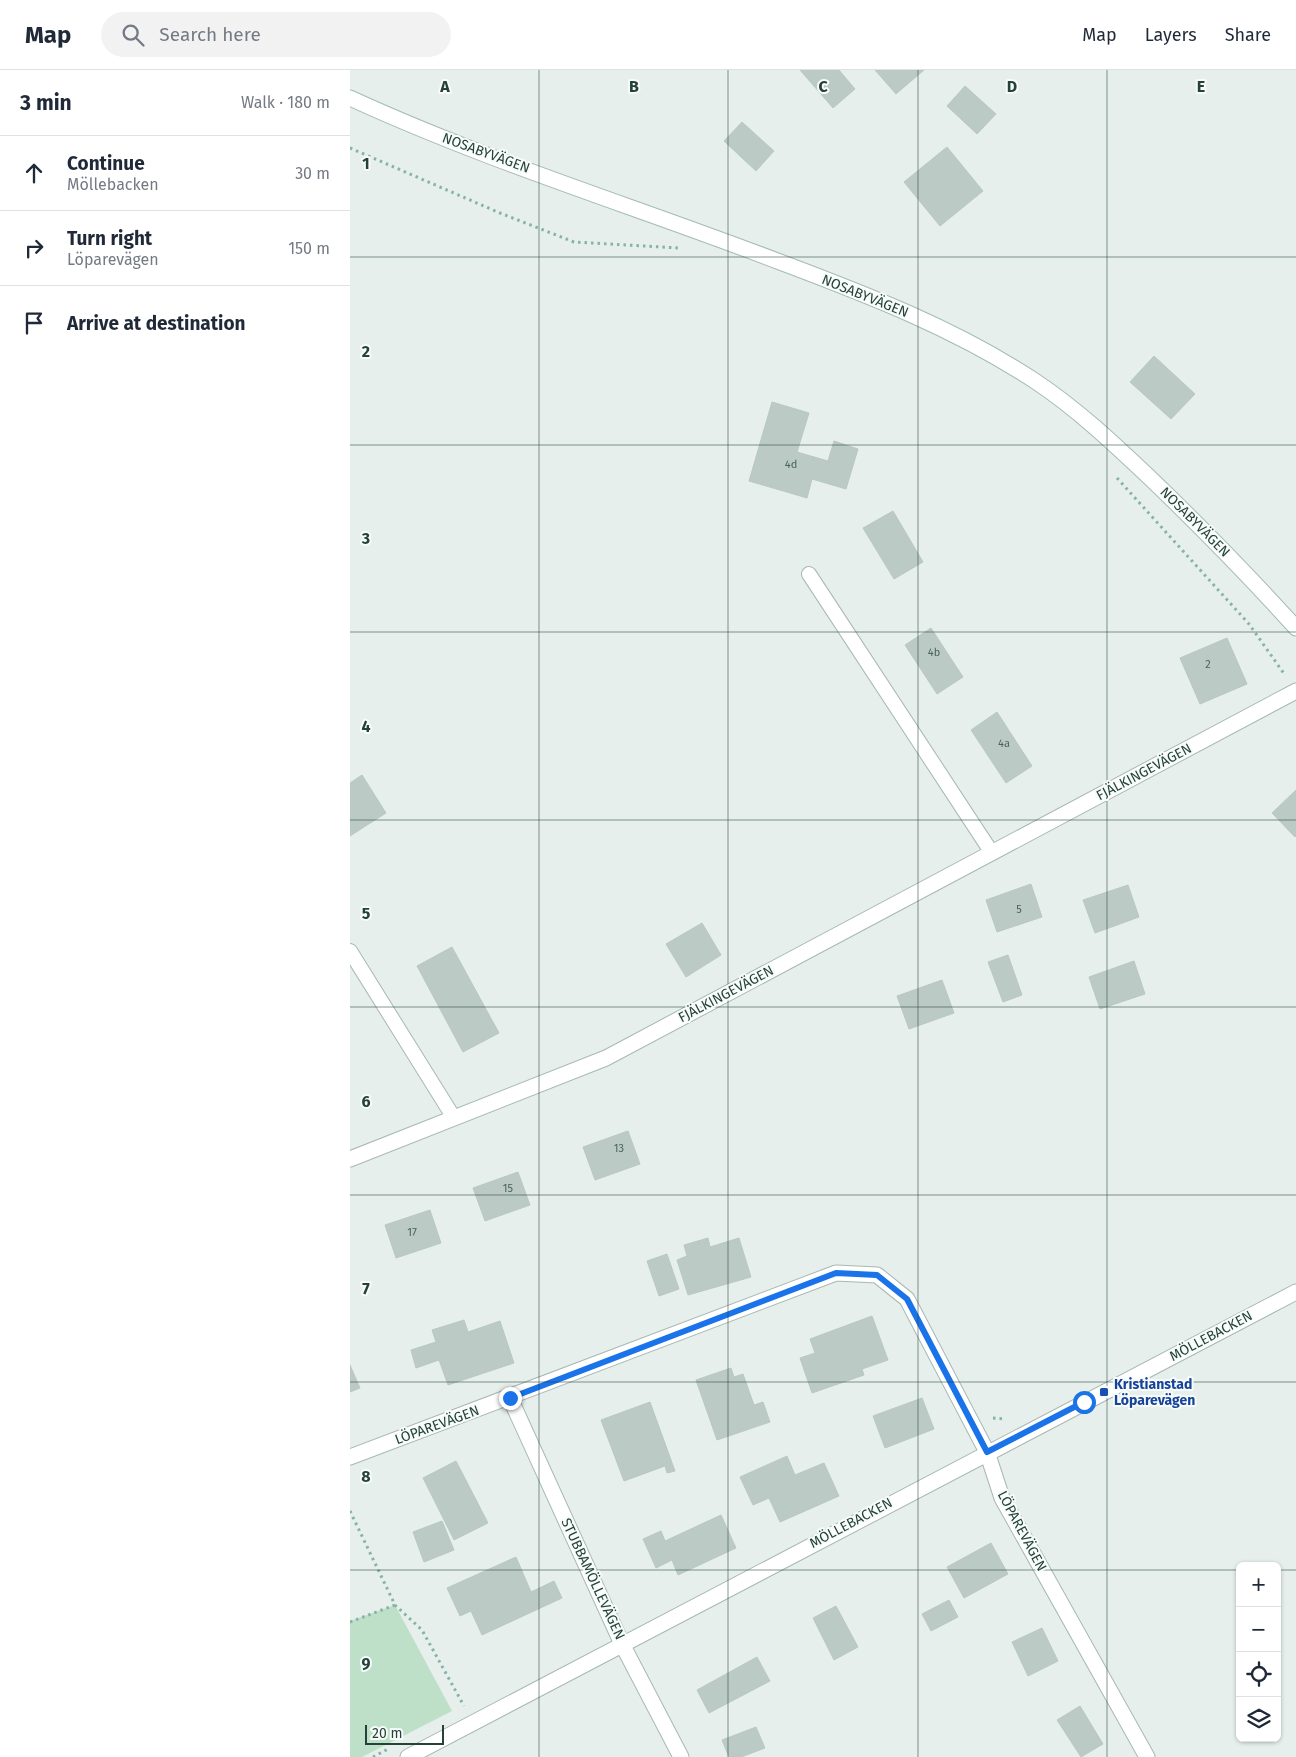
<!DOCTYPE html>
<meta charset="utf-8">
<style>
body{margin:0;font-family:"Fira Sans",sans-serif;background:#f2f2f3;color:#1f2937}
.controls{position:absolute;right:15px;bottom:15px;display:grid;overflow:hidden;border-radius:8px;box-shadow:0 1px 4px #0004}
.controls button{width:45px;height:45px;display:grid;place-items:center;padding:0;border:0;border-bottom:1px solid #e0e1e3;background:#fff;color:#1f2937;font:25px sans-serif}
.scale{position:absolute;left:15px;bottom:12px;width:79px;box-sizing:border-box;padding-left:5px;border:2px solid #24423a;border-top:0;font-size:14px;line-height:18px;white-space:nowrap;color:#24423a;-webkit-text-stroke:4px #f7fbf9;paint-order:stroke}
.stop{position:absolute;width:15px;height:15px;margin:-11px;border:4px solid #1a73e8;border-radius:50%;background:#fff}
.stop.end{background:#1a73e8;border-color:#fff;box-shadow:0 1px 5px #0008}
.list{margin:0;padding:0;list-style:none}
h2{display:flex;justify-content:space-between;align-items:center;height:65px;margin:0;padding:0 20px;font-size:21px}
h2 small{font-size:16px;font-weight:400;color:#747a83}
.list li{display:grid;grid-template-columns:32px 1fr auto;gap:15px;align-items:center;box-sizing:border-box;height:75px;padding:0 20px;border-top:1px solid #e0e1e3}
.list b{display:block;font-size:19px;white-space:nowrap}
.list p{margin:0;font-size:16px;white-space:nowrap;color:#747a83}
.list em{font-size:16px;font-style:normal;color:#747a83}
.icon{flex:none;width:28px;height:28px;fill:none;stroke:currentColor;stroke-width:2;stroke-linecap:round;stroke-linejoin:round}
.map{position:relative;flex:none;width:946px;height:1687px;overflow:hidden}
header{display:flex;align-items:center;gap:30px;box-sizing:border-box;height:70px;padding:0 25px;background:#fff;border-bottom:1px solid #e0e1e3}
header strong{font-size:24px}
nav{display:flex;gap:28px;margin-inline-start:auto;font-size:18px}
.search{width:350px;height:45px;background:#f2f2f3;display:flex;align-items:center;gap:12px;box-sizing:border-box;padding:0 18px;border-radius:28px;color:#747a83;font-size:19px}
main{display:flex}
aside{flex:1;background:#fff}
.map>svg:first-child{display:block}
</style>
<header>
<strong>Map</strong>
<div class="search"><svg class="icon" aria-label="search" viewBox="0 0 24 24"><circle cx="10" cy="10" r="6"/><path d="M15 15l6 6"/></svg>Search here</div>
<nav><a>Map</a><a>Layers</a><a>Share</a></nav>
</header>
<main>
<aside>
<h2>3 min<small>Walk · 180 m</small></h2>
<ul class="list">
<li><svg class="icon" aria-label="ahead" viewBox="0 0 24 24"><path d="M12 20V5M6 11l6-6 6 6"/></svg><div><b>Continue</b><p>Möllebacken</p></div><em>30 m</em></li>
<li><svg class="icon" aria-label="right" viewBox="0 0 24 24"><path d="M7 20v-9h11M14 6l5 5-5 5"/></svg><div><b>Turn right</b><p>Löparevägen</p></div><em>150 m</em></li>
<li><svg class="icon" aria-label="arrive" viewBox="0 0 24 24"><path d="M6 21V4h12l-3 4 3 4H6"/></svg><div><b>Arrive at destination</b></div></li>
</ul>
</aside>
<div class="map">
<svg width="946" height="1687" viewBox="0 0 946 1687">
<rect width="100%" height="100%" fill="#e6efeb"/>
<path fill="#bfe0c8" d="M45 1535 102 1641 12 1687H0V1551Z"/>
<g fill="#bbcac4" stroke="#b8c9c2">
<path d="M450 0H489L505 19 483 38Z"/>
<path d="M525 0H574L546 24Z"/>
<path d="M615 16 646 44 627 64 597 36Z"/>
<path d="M392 52 424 81 406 101 374 71Z"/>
<path d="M597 77 633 121 590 156 554 112Z"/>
<path d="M804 286 845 324 821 349 780 312Z"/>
<path d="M422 332 459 343 447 382 478 391 484 371 508 379 496 419 462 409 457 428 399 411Z"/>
<path d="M543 441 573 492 544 509 513 458Z"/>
<path d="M581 558 613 607 587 624 555 575Z"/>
<path d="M877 568 897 614 850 634 830 588Z"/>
<path d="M647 642 682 696 656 713 621 660Z"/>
<path d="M12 705 36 743 0 766V713Z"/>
<path d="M946 720V766L945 767 922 743Z"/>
<path d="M681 814 692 847 647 862 636 830Z"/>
<path d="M778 815 789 847 745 863 733 830Z"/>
<path d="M352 853 371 885 336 907 316 874Z"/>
<path d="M102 877 149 963 113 982 67 896Z"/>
<path d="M658 885 672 925 653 932 638 892Z"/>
<path d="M784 891 795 924 750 939 739 907Z"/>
<path d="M592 910 604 943 559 959 547 926Z"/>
<path d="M278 1061 290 1094 245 1110 233 1077Z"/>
<path d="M168 1102 180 1135 135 1151 123 1118Z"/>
<path d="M80 1140 91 1173 46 1188 35 1155Z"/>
<path d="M358 1168 360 1177 389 1168 401 1207 338 1225 327 1190 337 1186 334 1175Z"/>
<path d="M317 1184 329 1219 309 1226 297 1191Z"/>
<path d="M522 1246 538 1290 512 1299 514 1305 462 1323 450 1288 465 1283 460 1269Z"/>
<path d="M114 1250 118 1262 150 1251 164 1293 98 1315 89 1290 66 1298 61 1280 86 1272 82 1260Z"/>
<path d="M0 1295 10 1318 0 1322Z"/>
<path d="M381 1298 384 1307 393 1304 404 1335 413 1332 420 1352 367 1370 346 1310Z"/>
<path d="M572 1328 584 1359 535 1378 523 1346Z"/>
<path d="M300 1332 325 1401 317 1403 315 1396 274 1411 251 1350Z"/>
<path d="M437 1386 445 1405 474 1393 489 1426 430 1452 419 1428 403 1435 390 1407Z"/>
<path d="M106 1391 138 1453 104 1470 73 1408Z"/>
<path d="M371 1445 386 1478 328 1505 322 1490 306 1498 293 1469 311 1461 315 1471Z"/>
<path d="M92 1451 104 1480 74 1492 63 1462Z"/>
<path d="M641 1473 658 1504 614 1528 597 1497Z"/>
<path d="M166 1487 181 1522 204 1511 212 1528 132 1565 121 1541 110 1546 97 1518Z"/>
<path d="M599 1530 608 1547 581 1561 572 1544Z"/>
<path d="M486 1536 508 1577 484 1590 463 1548Z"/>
<path d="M692 1558 708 1591 678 1606 662 1572Z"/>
<path d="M407 1587 420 1611 359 1643 347 1620Z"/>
<path d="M730 1636 753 1674 731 1687 707 1650Z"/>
<path d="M406 1657 415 1678 391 1687H379L372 1670Z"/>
</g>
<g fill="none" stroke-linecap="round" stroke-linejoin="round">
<defs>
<g id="service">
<path d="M459 504 642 783"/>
<path d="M0 881 104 1048"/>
</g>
<g id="minor">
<path d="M160 1328 272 1574 331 1687"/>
<path d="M0 1387 486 1203 527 1205 557 1229 637 1382 652 1428 797 1687"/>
<path d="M58 1687 946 1222"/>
</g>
<path id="tertiary" d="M0 1089 256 988 946 621"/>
<path id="secondary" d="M0 28C139 92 287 137 430 192 518 225 606 259 685 311 727 339 763 373 799 407 850 456 899 506 946 558"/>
</defs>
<use href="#service" stroke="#a8b8b2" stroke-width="16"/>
<use href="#minor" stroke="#a8b8b2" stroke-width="17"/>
<use href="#tertiary" stroke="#a8b8b2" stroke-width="17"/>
<use href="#secondary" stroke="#a4bbb3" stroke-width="17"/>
<g stroke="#86b3a5" stroke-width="3" stroke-dasharray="2.5 4" stroke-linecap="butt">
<path d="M0 78 150 143 224 172 328 178"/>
<path d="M767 408 899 554 935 605"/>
<path d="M643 1348 656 1349"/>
<path d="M0 1441 45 1535 72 1560 114 1636"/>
<path d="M0 1552 45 1535"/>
<path d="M23 1687 38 1679"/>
</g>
<use href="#service" stroke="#fff" stroke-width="14"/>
<use href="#minor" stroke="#fff" stroke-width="15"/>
<use href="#tertiary" stroke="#fff" stroke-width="15"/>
<use href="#secondary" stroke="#fff" stroke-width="15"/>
</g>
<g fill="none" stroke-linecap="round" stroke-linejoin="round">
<path stroke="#1a73e8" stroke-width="6" d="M160 1328 486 1203 527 1205 557 1229 637 1382 734 1332"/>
</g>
<path fill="none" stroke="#24423a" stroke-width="1" stroke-opacity="0.55" d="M189 0V1687M378 0V1687M568 0V1687M757 0V1687M0 187H946M0 375H946M0 562H946M0 750H946M0 937H946M0 1125H946M0 1312H946M0 1500H890M927 1500H946"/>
<rect fill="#1a4fb4" stroke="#f7fbf9" stroke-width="2" x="749" y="1317" width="10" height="10" rx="2.5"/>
<g text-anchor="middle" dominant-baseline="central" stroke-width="4" stroke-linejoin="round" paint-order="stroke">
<g font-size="11" fill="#4a645c">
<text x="441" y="394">4d</text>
<text x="584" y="582">4b</text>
<text x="858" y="594">2</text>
<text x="654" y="673">4a</text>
<text x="669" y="839">5</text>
<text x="269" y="1078">13</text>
<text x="158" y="1118">15</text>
<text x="62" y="1162">17</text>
</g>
<g font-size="14" fill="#24423a" stroke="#f7fbf9">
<text transform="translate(136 83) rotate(20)">NOSABYVÄGEN</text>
<text transform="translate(515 226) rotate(22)">NOSABYVÄGEN</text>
<text transform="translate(845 452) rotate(45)">NOSABYVÄGEN</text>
<text transform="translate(794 702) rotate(-28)">FJÄLKINGEVÄGEN</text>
<text transform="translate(376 924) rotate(-28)">FJÄLKINGEVÄGEN</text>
<text transform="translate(861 1266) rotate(-28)">MÖLLEBACKEN</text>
<text transform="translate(87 1355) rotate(-20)">LÖPAREVÄGEN</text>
<text transform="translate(501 1453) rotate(-28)">MÖLLEBACKEN</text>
<text transform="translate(672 1461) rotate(62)">LÖPAREVÄGEN</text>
<text transform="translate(243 1509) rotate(65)">STUBBAMÖLLEVÄGEN</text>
</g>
<g font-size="14" font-weight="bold" fill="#164399" stroke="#f7fbf9" text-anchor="start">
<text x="764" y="1314">Kristianstad<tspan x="764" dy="16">Löparevägen</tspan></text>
</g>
</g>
<g font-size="16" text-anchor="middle" font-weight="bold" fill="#24423a" stroke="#f7fbf9" stroke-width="4" stroke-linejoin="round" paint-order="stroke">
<text x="95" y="22">A</text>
<text x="284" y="22">B</text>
<text x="473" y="22">C</text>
<text x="662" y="22">D</text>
<text x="851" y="22">E</text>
<text x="16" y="99">1</text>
<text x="16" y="287">2</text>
<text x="16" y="474">3</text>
<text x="16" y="662">4</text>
<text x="16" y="849">5</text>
<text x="16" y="1037">6</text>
<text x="16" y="1224">7</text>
<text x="16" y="1412">8</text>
<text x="16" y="1599">9</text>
</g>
</svg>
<div class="controls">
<button>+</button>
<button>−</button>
<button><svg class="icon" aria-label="locate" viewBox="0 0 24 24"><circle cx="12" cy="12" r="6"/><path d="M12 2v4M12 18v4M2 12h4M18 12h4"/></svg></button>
<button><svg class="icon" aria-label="layers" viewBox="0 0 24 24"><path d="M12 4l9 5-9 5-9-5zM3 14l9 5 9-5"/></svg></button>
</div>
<div class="scale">20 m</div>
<div class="stop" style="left:734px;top:1332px"></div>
<div class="stop end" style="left:160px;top:1328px"></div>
</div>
</main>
